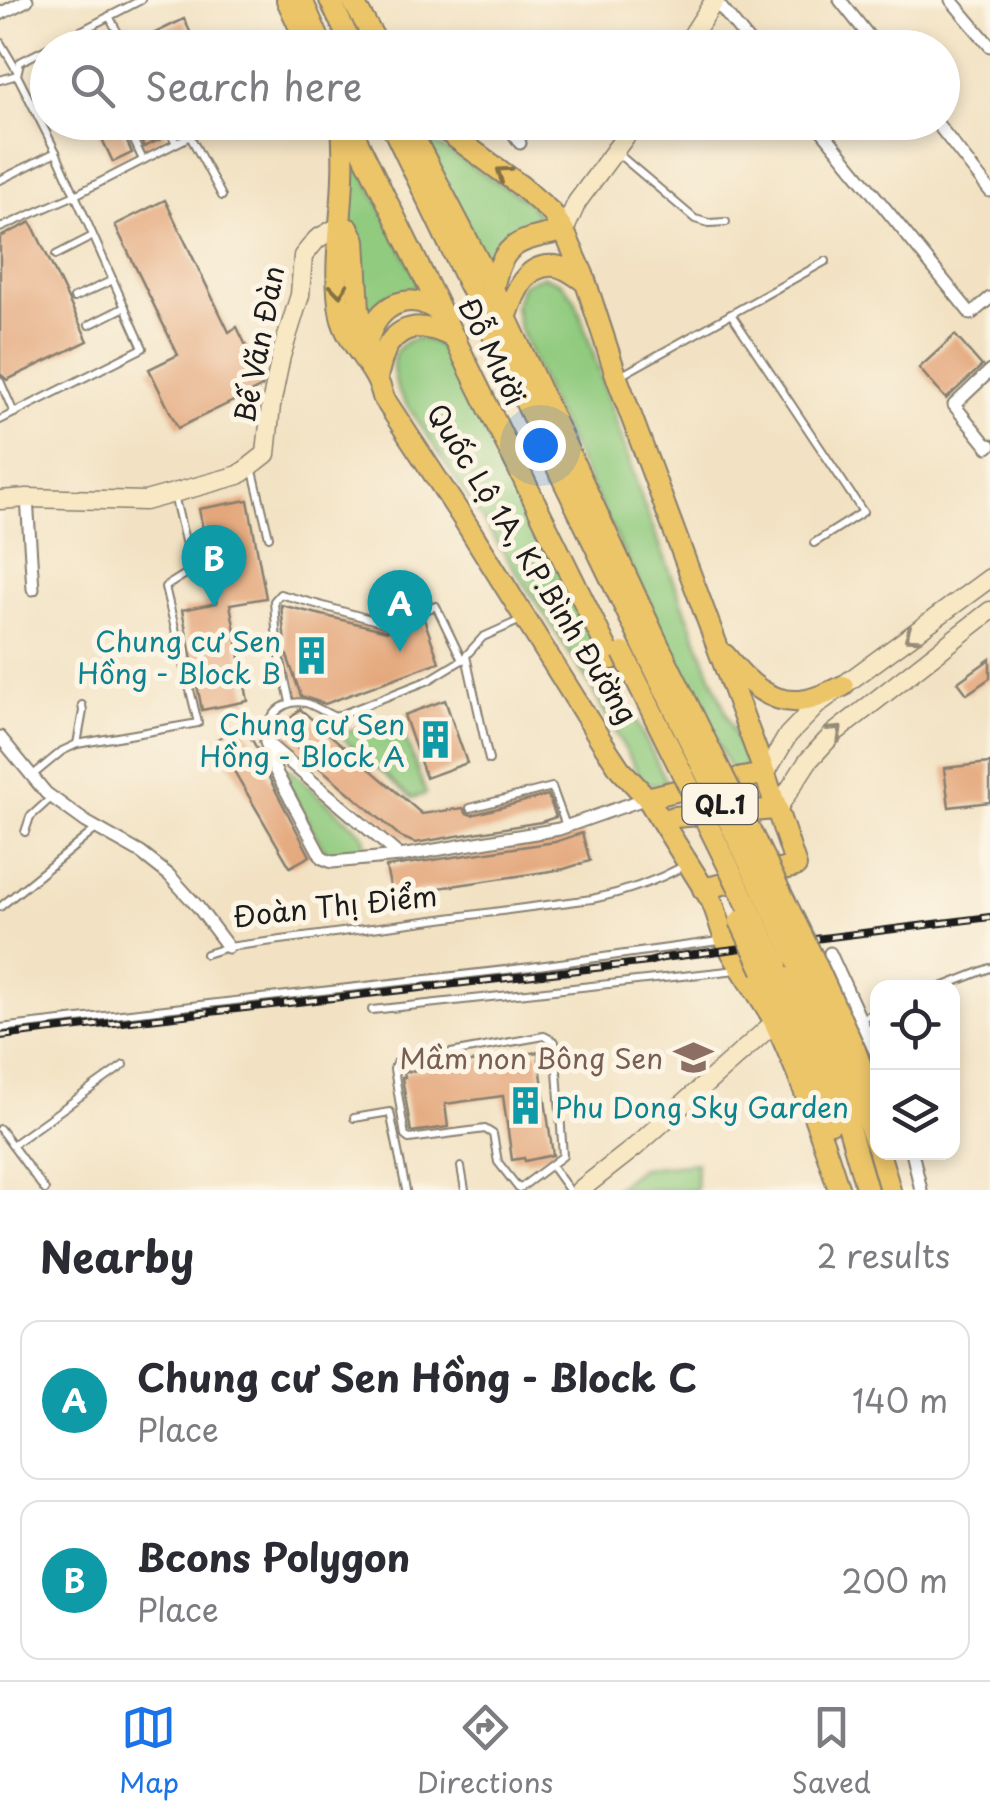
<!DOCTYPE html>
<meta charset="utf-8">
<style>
body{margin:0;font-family:"Playpen Sans",sans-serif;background:#f7f7f7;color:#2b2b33}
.controls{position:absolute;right:30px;bottom:30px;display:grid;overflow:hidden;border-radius:20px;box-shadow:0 5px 15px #0003}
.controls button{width:90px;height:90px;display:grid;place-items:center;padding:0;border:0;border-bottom:2px solid #e1e1e2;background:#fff;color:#2b2b33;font:50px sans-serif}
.you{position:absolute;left:540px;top:445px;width:35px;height:35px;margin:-25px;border:8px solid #fff;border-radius:50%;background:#1a73e8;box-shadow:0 0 0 15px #1a73e833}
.badge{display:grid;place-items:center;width:65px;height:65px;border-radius:50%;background:#1a73e8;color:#fff;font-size:32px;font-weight:700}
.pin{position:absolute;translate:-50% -82px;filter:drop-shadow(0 2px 5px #0008)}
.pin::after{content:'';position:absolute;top:52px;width:35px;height:30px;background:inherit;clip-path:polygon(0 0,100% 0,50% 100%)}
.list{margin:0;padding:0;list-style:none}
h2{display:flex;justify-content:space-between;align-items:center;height:130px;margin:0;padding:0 40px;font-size:42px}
h2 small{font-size:32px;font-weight:400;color:#7c7c81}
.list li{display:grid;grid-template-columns:65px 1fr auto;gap:30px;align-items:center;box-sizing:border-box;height:160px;margin:0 20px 20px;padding:0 20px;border:2px solid #e1e1e2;border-radius:20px}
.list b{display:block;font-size:38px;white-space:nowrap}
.list p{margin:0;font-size:32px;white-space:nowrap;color:#7c7c81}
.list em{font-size:32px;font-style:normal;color:#7c7c81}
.icon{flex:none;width:55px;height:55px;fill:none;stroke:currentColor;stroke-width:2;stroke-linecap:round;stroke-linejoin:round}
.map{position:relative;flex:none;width:990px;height:1190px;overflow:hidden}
.search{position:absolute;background:#fff;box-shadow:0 5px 15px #0003;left:30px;right:30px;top:30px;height:110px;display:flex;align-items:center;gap:25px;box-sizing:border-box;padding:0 35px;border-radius:55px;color:#7c7c81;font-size:38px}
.sheet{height:490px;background:#fff}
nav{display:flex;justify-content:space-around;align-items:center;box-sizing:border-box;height:140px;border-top:2px solid #e1e1e2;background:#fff;font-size:28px;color:#7c7c81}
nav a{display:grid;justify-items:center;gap:5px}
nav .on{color:#1a73e8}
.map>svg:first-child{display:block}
</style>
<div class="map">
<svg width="990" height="1190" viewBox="0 0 990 1190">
<rect width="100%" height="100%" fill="#fcf5e5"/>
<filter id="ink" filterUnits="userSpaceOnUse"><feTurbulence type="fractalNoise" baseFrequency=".01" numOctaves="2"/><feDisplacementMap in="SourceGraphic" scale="20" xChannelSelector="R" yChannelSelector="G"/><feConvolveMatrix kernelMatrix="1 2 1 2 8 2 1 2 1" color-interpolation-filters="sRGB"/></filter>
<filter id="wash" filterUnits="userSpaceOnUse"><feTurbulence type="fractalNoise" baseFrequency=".0048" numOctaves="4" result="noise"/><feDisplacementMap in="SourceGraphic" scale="40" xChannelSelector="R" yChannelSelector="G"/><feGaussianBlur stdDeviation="2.25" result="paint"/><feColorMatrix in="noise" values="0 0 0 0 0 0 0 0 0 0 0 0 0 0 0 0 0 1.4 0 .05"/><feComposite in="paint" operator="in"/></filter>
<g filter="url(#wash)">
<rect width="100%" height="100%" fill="#f2e2c3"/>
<g fill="#91cb7f" stroke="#56744e" stroke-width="2.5">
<path d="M416 132 524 199 538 214C522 232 522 230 502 241 494 246 490 254 482 260Z"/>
<path d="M354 153 420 284 382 302 363 320 349 222Z"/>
<path d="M543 276 562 283 575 299 645 508 746 763 744 770 732 773 551 405 519 327 515 306 522 284Z"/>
<path d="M419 338C456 343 473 394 488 422L667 783 650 785 643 782 587 680 398 391C390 366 388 344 419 338Z"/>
<path d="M398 717 426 794 412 798 338 734Z"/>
<path d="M289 769 364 835 365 843 363 850 333 856 323 848 286 783 285 775Z"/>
<path d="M697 1163 696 1190H613L641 1168Z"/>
</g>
<g id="blocks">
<g fill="#e4a77b">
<path d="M184 19 198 48H133L132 44Z"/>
<path d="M94 122H118L132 153 113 162Z"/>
<path d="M133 122H158L165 137 144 147Z"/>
<path d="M165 200 229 332 237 327 263 381 262 387 178 428 149 369 178 355 115 225Z"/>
<path d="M31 222 88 341 7 380 0 374V237Z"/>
<path d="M955 335 982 366 946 399 919 368Z"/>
<path d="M248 500 266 598 230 604 248 701 202 710 182 610 217 603 199 509Z"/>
<path d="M281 605 387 631 424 619 439 662 325 704 301 696 286 653Z"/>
<path d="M990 659V678L967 694 958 682Z"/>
<path d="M445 700 467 763 426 778 404 715Z"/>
<path d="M300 709 422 814 463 808 466 813 472 815 548 795 556 817 541 822 415 843 401 837 278 732Z"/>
<path d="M243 724 260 754 267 774 310 856 290 867 216 740Z"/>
<path d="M990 763V802L949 807 944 768Z"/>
<path d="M582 833 590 861 564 869 392 895 386 867 555 842Z"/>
<path d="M538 1052 553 1155 525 1161 524 1158 512 1160 503 1096 445 1104 448 1127 411 1132 402 1077H405L404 1072Z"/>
</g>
</g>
</g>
<g filter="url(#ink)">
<use href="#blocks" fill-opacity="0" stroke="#877f70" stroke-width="2.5"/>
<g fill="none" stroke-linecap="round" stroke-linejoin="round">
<defs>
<g id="lane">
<path d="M109 16 126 48"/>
<path d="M81 31 89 48"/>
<path d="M0 42 16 69"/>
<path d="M48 48 141 0"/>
<path d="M0 80 17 75"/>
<path d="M125 122 143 160"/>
<path d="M165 122 176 143"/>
<path d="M190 136 222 196"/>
<path d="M616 152 695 219 709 223 726 222"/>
<path d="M0 180 56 152"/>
<path d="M0 228 75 195 218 122"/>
<path d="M56 255 93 236"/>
<path d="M74 298 113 280"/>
<path d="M731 314 863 512 814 543"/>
<path d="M89 325 125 307"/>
<path d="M622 375 826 261"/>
<path d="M0 381 14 413"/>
<path d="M0 420 143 348 56 152 17 75 20 62 48 48"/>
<path d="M252 467 269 537"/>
<path d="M466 656 489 760"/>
<path d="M290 702 277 643 274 601 280 594 388 624 436 606 462 660"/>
<path d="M266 741C264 719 282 698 306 703 315 706 326 713 335 717L429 680 462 660 483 637 523 619"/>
<path d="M77 744 83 711 82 705"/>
<path d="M33 775 62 751 77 744 198 723 165 587 192 570 174 495"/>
<path d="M470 808 552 787 566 826"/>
<path d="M25 832 30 817 51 798"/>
<path d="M0 907 96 829"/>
<path d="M206 954 228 947 592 899C625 892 654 882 684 866"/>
<path d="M939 988 990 968"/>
<path d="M372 1010 737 970"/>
<path d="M862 1018 878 1011"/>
<path d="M0 1028 531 967 719 941"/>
<path d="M544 1036 555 1042 563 1156 519 1189 498 1162 493 1134 485 1129 409 1139 405 1136 394 1069 396 1063Z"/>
<path d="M354 1118 390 1112 406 1190"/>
<path d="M0 1129 45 1190"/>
<path d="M12 1145 124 1065"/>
<path d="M551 1165 569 1190"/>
<path d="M461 1167 465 1190"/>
</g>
<g id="street">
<path d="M715 0 754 48"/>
<path d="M840 0 878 48"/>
<path d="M951 0 990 46"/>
<path d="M0 14 27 0"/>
<path d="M506 122 520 143"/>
<path d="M815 122 971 314 990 298"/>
<path d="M936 122 990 191"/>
<path d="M990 371 954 405 988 447 990 445"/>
<path d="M27 498 33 589"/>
<path d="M0 737 46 793 86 822 141 853 169 875 198 907 228 947"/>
<path d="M266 742 275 770 322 858 332 862 400 856 559 829 647 798"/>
<path d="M266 742 400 856"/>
<path d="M830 953 878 1058"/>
<path d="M912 1152 921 1190"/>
</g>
<g id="secondary">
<path d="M684 48 715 0"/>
<path d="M564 231 577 202 636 122"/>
<path d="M0 500 27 498 145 501 239 475 266 454 271 405 281 356 300 295 303 256 317 239 340 226"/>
<path d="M765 774 788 735 819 703 990 578"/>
<path d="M777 809 808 761 833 734 990 611"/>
<path d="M580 1190 635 1147 774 1023"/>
</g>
<g id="highway">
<path d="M287 0 309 48"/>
<path d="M302 0 323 48"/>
<path d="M330 0 353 48"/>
<path d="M352 0 380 48"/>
<path d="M342 122C343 140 344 159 343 177 342 223 332 270 341 316 348 347 377 367 383 397L462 517 602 742 620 769 647 798 711 900C718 914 720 929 727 943 740 971 761 995 775 1023 801 1077 821 1133 839 1190"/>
<path d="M348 122 612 659"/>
<path d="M390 122 643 645"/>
<path d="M406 122 493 289 657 642"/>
<path d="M434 122 521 186 552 213 564 231 583 274 617 378 765 774 796 866 703 889"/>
<path d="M340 226 349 229 355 240 359 309 371 363"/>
<path d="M492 294C502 242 515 241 564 231"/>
<path d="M506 318C514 295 524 263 555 266 565 267 577 276 585 282"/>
<path d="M367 343C377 302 413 287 445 317"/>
<path d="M377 377C380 367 382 354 388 345 406 319 433 326 456 339"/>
<path d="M725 655C745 680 771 707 806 700 818 698 831 691 843 686"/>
<path d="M647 798 700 785 765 774"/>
<path d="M662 821 674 817 777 809"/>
<path d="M812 956 855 1050 875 1104"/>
<path d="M798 963 854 1086 878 1149"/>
<path d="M777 965 825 1066 848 1125 867 1190"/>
<path d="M763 970 819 1088 831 1123"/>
<path d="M879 1152 890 1190"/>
</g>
</defs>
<use href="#lane" stroke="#877f70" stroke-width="10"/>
<use href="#street" stroke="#877f70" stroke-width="15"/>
<use href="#secondary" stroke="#877f70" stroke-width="21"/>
<use href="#highway" stroke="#877f70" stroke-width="24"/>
<use href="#lane" stroke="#fff" stroke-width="6"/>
<use href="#street" stroke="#fff" stroke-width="11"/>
<use href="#secondary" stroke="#f8e8c3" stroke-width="18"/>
<use href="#highway" stroke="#edc569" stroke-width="20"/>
<defs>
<path id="rail" d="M0 1036 648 962 663 958 990 917"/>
</defs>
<use href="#rail" stroke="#1c1c1c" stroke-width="8"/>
<use href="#rail" stroke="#fcf5e5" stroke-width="4" stroke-dasharray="11" stroke-linecap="butt"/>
<defs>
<g id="highway-bridge">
<path d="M657 642 812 956"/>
<path d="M643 645 798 963"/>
<path d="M623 653 777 965"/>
<path d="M740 921 763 970"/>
</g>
</defs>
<use href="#highway-bridge" stroke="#877f70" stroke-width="24" stroke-linecap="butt"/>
<use href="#highway-bridge" stroke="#edc569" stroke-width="20"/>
</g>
<defs><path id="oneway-chevron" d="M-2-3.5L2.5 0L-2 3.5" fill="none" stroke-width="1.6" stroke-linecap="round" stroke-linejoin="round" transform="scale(2.5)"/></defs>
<g stroke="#847042">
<use href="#oneway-chevron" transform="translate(503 173) rotate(-145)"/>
<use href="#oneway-chevron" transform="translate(339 290) rotate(85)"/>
</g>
<g stroke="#958c78">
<use href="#oneway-chevron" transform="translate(911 636) rotate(144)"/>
<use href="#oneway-chevron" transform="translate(836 732) rotate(-43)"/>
</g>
</g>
<defs>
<symbol id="building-bare" viewBox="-9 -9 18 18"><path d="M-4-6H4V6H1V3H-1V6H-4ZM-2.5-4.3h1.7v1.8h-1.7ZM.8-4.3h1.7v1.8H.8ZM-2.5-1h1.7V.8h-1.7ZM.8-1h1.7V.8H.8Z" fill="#0f9aa8" stroke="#fcf5e5" stroke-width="2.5" paint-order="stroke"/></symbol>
<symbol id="school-bare" viewBox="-9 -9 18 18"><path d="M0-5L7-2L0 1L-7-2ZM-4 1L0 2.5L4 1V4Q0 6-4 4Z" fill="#8d6e63" stroke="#fcf5e5" stroke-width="2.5" paint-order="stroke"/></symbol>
</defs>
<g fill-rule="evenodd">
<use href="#building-bare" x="284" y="628" width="55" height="55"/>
<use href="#building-bare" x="408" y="712" width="55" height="55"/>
<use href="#school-bare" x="666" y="1030" width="55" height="55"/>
<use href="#building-bare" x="498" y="1078" width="55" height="55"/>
</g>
<g text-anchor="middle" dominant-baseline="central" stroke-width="10" stroke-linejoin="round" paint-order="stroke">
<rect fill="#fcf5e5" stroke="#5f5d58" stroke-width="2.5" x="682.5" y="784" width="75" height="40" rx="8"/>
<g font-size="25" font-weight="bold" fill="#1c1c1c">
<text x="720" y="804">QL.1</text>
</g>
<g font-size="28" fill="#1c1c1c" stroke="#fcf5e5">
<text transform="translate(258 344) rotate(-79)">Bế Văn Đàn</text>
<text transform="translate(493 351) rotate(64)">Đỗ Mười</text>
<text transform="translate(533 563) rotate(58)">Quốc Lộ 1A, KP.Bình Đường</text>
<text transform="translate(335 905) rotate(-6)">Đoàn Thị Điểm</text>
</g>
<g font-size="28" fill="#0d838f" stroke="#fcf5e5" text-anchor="end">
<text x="281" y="640">Chung cư Sen<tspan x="281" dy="32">Hồng - Block B</tspan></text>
<text x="405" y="723">Chung cư Sen<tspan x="405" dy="32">Hồng - Block A</tspan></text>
<text x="555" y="1106" text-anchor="start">Phu Dong Sky Garden</text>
</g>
<g font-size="28" fill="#785e54" stroke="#fcf5e5" text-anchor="end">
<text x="663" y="1057">Mầm non Bông Sen</text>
</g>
</g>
</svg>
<div class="controls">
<button><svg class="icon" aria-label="locate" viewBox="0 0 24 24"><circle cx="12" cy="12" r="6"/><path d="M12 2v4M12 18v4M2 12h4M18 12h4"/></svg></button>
<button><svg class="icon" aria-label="layers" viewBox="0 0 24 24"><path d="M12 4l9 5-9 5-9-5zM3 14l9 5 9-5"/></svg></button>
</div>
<div class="you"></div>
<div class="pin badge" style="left:400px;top:652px;background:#0f9aa8">A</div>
<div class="pin badge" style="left:214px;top:607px;background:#0f9aa8">B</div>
<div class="search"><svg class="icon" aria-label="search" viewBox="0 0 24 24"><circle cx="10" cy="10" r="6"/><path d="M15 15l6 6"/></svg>Search here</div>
</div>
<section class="sheet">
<h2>Nearby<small>2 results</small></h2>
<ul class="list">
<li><span class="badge" style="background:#0f9aa8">A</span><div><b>Chung cư Sen Hồng - Block C</b><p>Place</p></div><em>140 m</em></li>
<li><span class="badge" style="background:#0f9aa8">B</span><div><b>Bcons Polygon</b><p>Place</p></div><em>200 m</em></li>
</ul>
</section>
<nav>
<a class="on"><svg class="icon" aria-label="map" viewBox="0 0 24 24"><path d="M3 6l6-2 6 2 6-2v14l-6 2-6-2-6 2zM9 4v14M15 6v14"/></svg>Map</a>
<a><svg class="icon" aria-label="directions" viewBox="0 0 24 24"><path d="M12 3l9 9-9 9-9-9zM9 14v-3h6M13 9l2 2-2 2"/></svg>Directions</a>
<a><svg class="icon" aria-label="saved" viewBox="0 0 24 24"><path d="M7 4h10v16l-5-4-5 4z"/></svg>Saved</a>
</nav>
